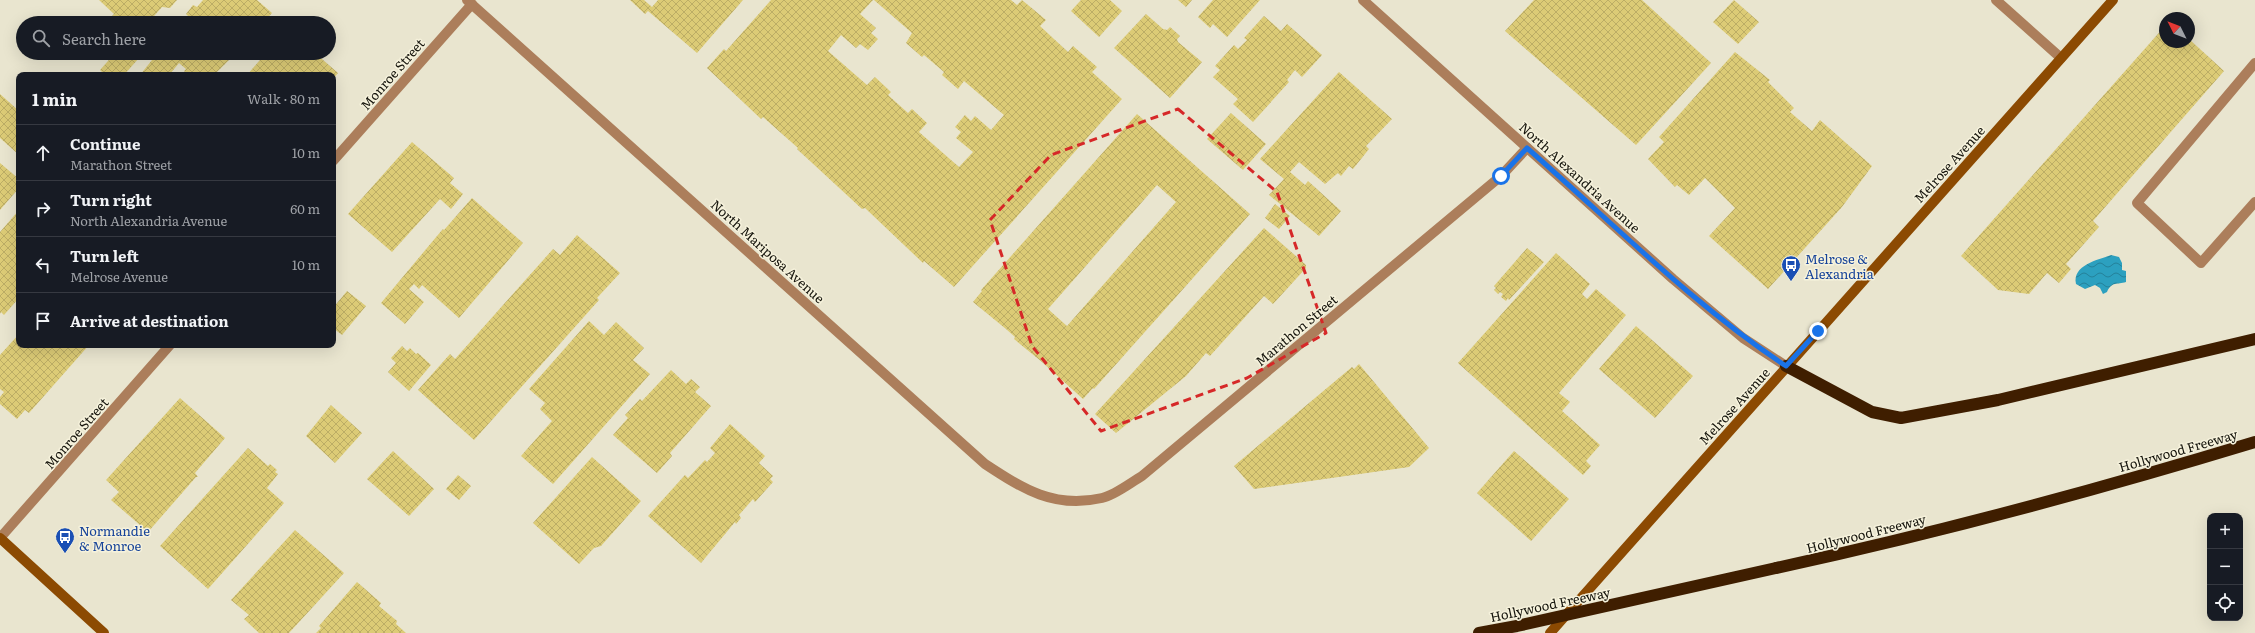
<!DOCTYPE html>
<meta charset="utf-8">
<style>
body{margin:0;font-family:Literata,serif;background:#242831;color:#f1f3f6}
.controls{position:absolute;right:12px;bottom:12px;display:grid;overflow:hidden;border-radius:8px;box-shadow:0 4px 16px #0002}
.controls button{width:36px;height:36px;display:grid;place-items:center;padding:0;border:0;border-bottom:1px solid #363941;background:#171b24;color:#f1f3f6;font:20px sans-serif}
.compass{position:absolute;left:2159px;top:12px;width:36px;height:36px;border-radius:50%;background:#171b24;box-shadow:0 4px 16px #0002;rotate:312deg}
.stop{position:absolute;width:12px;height:12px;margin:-9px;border:3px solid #1a73e8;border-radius:50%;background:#fff}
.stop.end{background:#1a73e8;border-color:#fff;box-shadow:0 1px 4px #0008}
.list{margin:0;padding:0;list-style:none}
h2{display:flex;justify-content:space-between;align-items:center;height:52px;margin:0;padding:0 16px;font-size:17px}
h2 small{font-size:13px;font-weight:400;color:#9ea1a6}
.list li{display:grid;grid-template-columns:26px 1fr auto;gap:12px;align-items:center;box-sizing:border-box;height:56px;padding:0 16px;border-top:1px solid #363941}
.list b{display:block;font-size:15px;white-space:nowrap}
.list p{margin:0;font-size:13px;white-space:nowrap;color:#9ea1a6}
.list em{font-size:13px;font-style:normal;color:#9ea1a6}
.icon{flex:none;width:22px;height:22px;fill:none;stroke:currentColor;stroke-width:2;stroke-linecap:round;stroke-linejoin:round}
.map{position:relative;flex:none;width:2255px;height:633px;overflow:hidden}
.search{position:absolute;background:#171b24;box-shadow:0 4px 16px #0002;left:16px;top:16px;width:320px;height:44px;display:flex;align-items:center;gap:10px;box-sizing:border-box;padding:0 14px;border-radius:22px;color:#9ea1a6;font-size:15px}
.panel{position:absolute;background:#171b24;box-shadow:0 4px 16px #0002;left:16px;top:72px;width:320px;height:276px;border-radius:8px}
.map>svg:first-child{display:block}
</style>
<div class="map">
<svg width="2255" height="633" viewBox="0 0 2255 633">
<defs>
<pattern id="water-waves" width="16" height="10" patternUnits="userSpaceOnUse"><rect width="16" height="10" fill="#2ca0bf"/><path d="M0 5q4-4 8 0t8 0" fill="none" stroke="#248199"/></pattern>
<pattern id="building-cross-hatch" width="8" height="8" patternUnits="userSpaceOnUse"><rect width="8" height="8" fill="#dccb76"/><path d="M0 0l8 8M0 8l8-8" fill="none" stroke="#bcad65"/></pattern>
</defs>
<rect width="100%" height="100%" fill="#e9e5cf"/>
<path fill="url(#water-waves)" d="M2111 255 2119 257 2122 263V270L2126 271V282C2117 285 2112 281 2107 292L2103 294 2100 288 2095 285 2085 289 2076 284C2072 265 2098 260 2111 255Z"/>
<g fill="url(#building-cross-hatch)" fill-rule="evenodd">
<path d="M99 0H177L170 8 162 7 148 23H133L130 20 128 23H105L114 14Z"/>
<path d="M203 0H257L272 13 263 23H182L188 16 186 14 193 5 197 7Z"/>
<path d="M630 0H644L652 7 658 0H743L697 53 648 11 645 14Z"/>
<path d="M771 0H873L860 14 876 28 871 33 878 39 868 50 860 44 856 48 841 35 828 51 867 85 875 77 891 92 888 95 908 113 912 109 927 123 919 132 959 167 973 152 956 138 961 132 955 127 965 115 971 121 975 116 991 130 1004 115 964 81 958 89 942 75 944 72 924 55 922 57 906 43 912 33 874 0H1011L1017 5 1022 0 1046 20 1040 26 1068 52 1073 46 1097 67 1092 72 1122 99 954 287 924 261 923 263 865 208 862 209 797 149 798 148 763 117 761 119 707 68 724 49 726 51Z"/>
<path d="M1081 0H1110L1122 11 1099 37 1071 11Z"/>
<path d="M1178 0H1192L1186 7Z"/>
<path d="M1213 0H1260L1227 37 1213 24 1210 28 1198 17Z"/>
<path d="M1534 0H1642L1711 63 1636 145 1505 31Z"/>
<path d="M1734 0 1759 22 1738 44 1713 22Z"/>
<path d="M1146 14 1163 29 1167 30 1170 27 1180 36 1177 39 1178 42 1202 62 1170 98 1114 48Z"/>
<path d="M1264 16 1281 31 1287 24 1322 55 1302 77 1295 70 1287 80 1289 82 1253 122 1233 104 1238 99 1213 77 1220 70 1215 66 1234 45 1238 49 1247 40 1244 38Z"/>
<path d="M2165 26V42H2189V39L2224 71 2093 221 2099 227 2066 264 2071 269 2059 283 2047 273 2029 294 1998 290 1961 256Z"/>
<path d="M1735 52 1770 80 1768 82 1794 108 1790 112 1812 131 1820 120 1872 166 1842 207 1768 289 1709 236 1735 208 1705 178 1689 195 1677 185 1675 187 1648 159 1664 142 1659 137Z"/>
<path d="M115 53H133L139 58 124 75H105L100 70Z"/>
<path d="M155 53H236L214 75H188L184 71 186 69 179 63 170 74 171 75H140L152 60 150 58Z"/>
<path d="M266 53H315L338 73 333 79V75H247Z"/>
<path d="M1339 72 1392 119 1366 146 1369 149 1353 169 1349 166 1341 176 1338 173 1325 184 1299 162 1290 172 1305 185 1308 181 1341 211 1319 236 1269 195 1284 179 1260 159Z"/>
<path d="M0 94 19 111V155L0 138Z"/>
<path d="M1231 113 1266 144 1243 170 1207 139Z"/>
<path d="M1137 114 1250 214 1094 389 1093 388 1083 399 1042 362 1014 339 1015 337 1006 329 973 302 982 291 981 290ZM1157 185 1176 202 1067 326 1048 309Z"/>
<path d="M412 142 454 178 450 183 463 194 451 209 440 199 392 252 348 214Z"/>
<path d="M0 163 19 179V188L0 210Z"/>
<path d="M472 198 523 243 459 318 422 285 419 289 414 284 409 289 424 302 405 324 381 303 437 236 443 229 444 230Z"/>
<path d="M1275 204 1290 216 1279 229 1265 218Z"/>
<path d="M19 210V298L4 315 1 312 0 314V232Z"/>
<path d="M1264 228 1306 265V268L1273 304 1264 296 1210 356 1206 353 1186 376 1116 433 1095 414Z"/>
<path d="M577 235 620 273 597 298 599 300 474 440 418 390 450 354 455 359 553 249 560 255Z"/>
<path d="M1527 248 1544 262 1509 300 1508 298 1506 301 1501 297 1503 294 1500 292 1498 294 1494 290 1496 288 1494 286Z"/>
<path d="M1556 253 1590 284 1582 294 1587 299 1596 289 1626 315 1559 393 1570 402 1562 411 1600 445 1586 461 1591 466 1583 475 1458 363Z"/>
<path d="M347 291 366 306 342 335 333 328V308Z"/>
<path d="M589 321 604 335 616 322 644 348 633 360 650 374 553 484 521 456 552 421 540 409 545 403 529 389Z"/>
<path d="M1636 326 1693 376 1655 418 1599 369Z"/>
<path d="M19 334V345H89L29 413 25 410 17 419 0 404V397L4 392 0 389V355Z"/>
<path d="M402 346 407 351 410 348 416 354 418 353 431 365 409 391 388 372 396 363 391 358Z"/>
<path d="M1359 364 1429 448 1409 467 1254 489 1234 466 1352 367 1354 369Z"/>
<path d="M671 370 686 384 691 379 700 387 695 392 711 406 670 453 672 456 657 473 613 435 628 418 625 415 640 399 642 401Z"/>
<path d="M180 398 225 438 195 473 198 477H196L148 532 111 500 119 492 106 480Z"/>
<path d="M331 405 362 433 335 463 306 436Z"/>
<path d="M730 424 765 456 759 463 773 476 770 479 773 482 755 502 753 499 739 515 741 518 736 524 735 522 701 563 648 516 685 475 688 478 705 460 707 462 715 453 710 448Z"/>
<path d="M248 448 268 466 270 464 277 470 275 472 278 474 267 488 284 503 208 589 160 546Z"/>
<path d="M393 451 434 489 409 516 367 479Z"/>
<path d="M1514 451 1569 499 1531 541 1477 493Z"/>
<path d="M592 457 641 501 601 546 594 548 579 564 533 523Z"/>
<path d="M458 475 471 486 459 500 446 489Z"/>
<path d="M295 530 344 573 289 633H259L244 619 249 615 231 600Z"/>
<path d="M357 582 381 603 379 606 397 621 396 624 406 633H316L321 628 319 626Z"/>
</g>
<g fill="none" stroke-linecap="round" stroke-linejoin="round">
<path stroke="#ac7e5b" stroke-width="10" d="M2255 63 2137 203 2201 263 2255 202"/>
<g stroke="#ac7e5b" stroke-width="10">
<path d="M467 0 985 464C1023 489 1054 509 1102 498 1115 495 1130 483 1142 476L1501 176 1527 148"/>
<path d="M1363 0 1673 279 1743 338 1786 366"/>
<path d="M1996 0 2061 58"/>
<path d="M333 161 472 4"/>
<path d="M0 538 170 345"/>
</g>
<g stroke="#8c4a02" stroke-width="10">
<path d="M0 538 104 633"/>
<path d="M1550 633 2113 0"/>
</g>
<g stroke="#3f1e00" stroke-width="12">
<path d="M1786 366 1872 412 1901 418 1998 400 2255 339"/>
<path d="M1776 568C1937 533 2097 490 2255 442"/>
</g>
<path stroke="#3f1e00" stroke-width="12" d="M1479 633 1517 626 1776 568"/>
</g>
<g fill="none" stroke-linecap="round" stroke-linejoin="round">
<path stroke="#1a73e8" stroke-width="5" d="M1501 176 1527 148C1612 222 1692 304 1786 366L1818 331"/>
</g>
<path fill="none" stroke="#d62828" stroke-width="3" stroke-dasharray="8 5" stroke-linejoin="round" d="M1178 109 1277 192 1326 333 1247 378 1101 431 1032 346 990 220 1051 155Z"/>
<defs>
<symbol id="bus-pin" viewBox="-11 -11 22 30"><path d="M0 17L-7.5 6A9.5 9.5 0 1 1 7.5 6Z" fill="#1a4fb4" stroke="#f6f2dc"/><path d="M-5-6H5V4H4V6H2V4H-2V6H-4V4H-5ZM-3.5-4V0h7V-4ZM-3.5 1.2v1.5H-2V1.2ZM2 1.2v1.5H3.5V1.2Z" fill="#fff"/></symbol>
</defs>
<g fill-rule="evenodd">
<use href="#bus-pin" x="1780" y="254" width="22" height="30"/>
<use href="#bus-pin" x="54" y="526" width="22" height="30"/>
</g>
<g text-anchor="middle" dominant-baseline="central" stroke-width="3" stroke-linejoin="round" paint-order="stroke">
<g font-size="13" fill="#14130b" stroke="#f6f2dc">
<text transform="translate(392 74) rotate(-49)">Monroe Street</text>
<text transform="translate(1949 164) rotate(-48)">Melrose Avenue</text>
<text transform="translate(1580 177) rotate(42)">North Alexandria Avenue</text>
<text transform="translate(768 251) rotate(42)">North Mariposa Avenue</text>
<text transform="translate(1296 330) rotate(-40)">Marathon Street</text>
<text transform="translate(1734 406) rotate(-48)">Melrose Avenue</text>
<text transform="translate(76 433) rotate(-49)">Monroe Street</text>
<text transform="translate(2178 450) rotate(-16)">Hollywood Freeway</text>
<text transform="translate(1866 533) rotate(-14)">Hollywood Freeway</text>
<text transform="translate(1550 604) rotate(-12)">Hollywood Freeway</text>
</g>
<g font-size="13" fill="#164399" stroke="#f6f2dc" text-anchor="start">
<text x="1805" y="258">Melrose &amp;<tspan x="1805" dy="15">Alexandria</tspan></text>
<text x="79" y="530">Normandie<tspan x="79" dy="15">&amp; Monroe</tspan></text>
</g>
</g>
</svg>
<div class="controls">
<button>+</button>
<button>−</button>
<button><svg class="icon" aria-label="locate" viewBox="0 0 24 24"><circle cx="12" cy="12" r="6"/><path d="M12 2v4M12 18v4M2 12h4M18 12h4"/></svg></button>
</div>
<svg class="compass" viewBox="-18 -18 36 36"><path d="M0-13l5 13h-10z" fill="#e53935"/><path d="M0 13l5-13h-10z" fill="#9ea1a6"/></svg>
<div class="stop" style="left:1501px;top:176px"></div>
<div class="stop end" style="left:1818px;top:331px"></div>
<div class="search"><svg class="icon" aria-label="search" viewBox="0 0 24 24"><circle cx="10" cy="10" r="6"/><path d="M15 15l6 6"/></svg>Search here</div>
<section class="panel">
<h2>1 min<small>Walk · 80 m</small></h2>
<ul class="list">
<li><svg class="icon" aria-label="ahead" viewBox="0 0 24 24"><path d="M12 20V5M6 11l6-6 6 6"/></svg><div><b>Continue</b><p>Marathon Street</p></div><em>10 m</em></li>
<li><svg class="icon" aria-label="right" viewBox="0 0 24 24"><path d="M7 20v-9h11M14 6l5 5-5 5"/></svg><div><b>Turn right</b><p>North Alexandria Avenue</p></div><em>60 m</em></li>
<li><svg class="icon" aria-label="left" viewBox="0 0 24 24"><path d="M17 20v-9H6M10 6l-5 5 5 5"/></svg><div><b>Turn left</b><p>Melrose Avenue</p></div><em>10 m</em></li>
<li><svg class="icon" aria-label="arrive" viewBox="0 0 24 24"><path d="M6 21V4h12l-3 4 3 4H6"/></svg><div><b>Arrive at destination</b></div></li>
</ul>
</section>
</div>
